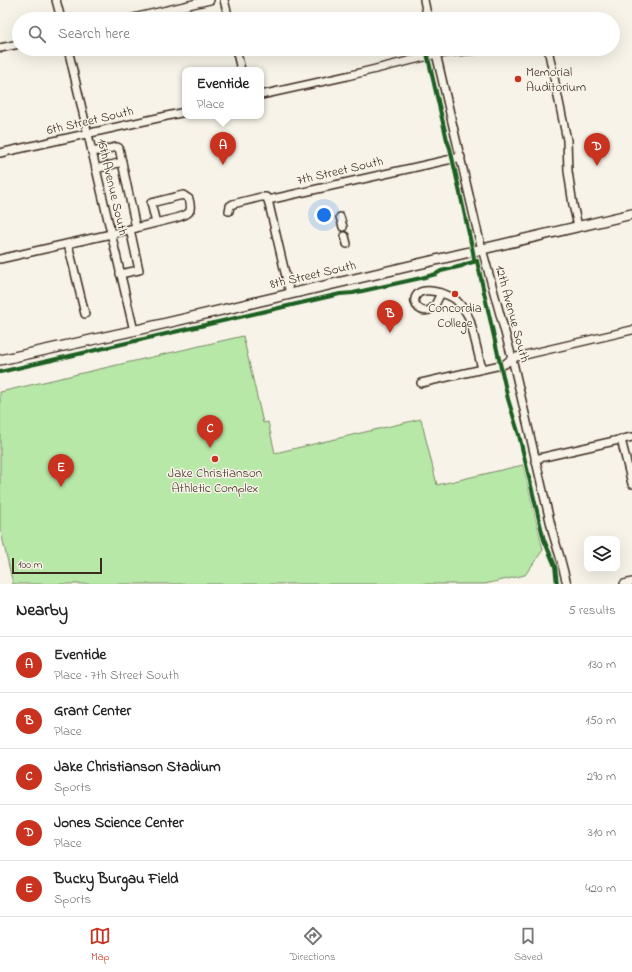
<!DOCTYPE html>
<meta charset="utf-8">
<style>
body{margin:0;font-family:"Indie Flower",sans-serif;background:#f6f6f6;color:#222}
.controls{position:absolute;right:12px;bottom:12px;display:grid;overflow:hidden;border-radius:8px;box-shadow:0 4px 16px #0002}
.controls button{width:36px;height:36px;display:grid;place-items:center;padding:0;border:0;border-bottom:1px solid #e0e0e0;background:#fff;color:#222;font:20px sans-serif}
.scale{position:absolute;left:12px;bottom:10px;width:90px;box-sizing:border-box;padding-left:4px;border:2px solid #3b2a1e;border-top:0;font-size:11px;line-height:14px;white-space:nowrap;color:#3b2a1e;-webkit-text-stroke:3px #f7f3e8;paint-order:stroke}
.you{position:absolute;left:324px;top:215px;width:14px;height:14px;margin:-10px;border:3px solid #fff;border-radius:50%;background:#1a73e8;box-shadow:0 0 0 6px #1a73e833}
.badge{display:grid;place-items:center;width:26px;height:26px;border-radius:50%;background:#c8321e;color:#fff;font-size:13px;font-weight:700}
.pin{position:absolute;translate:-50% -33px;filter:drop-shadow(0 1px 2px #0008)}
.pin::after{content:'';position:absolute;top:21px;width:14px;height:12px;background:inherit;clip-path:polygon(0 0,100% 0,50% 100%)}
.popup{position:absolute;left:182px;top:67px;width:82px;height:52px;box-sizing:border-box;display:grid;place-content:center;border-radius:8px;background:#fff;filter:drop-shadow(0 1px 3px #0005);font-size:13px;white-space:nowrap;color:#767676}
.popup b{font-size:15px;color:#222}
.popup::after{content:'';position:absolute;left:50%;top:100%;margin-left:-8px;border:8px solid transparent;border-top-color:#fff}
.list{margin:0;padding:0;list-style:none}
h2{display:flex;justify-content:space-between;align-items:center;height:52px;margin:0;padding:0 16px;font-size:17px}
h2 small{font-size:13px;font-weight:400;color:#767676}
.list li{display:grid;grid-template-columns:26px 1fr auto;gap:12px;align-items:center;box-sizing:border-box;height:56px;padding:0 16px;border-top:1px solid #e0e0e0}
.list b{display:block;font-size:15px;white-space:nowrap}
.list p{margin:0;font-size:13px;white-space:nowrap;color:#767676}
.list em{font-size:13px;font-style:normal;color:#767676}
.icon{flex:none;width:22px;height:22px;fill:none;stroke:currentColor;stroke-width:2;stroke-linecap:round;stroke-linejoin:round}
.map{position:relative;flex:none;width:632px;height:584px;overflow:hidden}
.search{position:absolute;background:#fff;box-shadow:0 4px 16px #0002;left:12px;right:12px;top:12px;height:44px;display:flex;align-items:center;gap:10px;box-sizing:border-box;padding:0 14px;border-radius:22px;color:#767676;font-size:15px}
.sheet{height:332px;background:#fff}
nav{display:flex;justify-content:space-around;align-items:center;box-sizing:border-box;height:56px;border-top:1px solid #e0e0e0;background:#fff;font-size:11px;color:#767676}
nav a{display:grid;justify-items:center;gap:2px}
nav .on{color:#c8321e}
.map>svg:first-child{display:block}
</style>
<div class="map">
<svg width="632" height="584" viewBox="0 0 632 584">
<rect width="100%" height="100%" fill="#f7f3e8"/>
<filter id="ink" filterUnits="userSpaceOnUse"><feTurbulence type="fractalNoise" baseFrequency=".025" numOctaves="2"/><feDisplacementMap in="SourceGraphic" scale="8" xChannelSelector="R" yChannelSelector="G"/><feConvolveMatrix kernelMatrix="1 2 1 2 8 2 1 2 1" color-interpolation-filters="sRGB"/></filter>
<g filter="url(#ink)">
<path fill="#b7e8a8" stroke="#798963" d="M243 336 263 423 268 422 275 453 421 419 437 485 523 465 543 550 525 575 485 584H13L0 528V392Z"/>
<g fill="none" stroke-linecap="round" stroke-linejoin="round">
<defs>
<g id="minor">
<path d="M56 0 61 19"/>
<path d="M224 0 229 19"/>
<path d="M424 0 428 19"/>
<path d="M129 19 210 0"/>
<path d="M0 48 19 44"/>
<path d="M68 49 134 331"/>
<path d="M236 49 241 70"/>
<path d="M435 49 479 238 512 358 553 534 560 557 567 584"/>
<path d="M548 49 567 140 568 171 573 205 578 226"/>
<path d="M261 95 347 76 437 54 452 52 477 50 483 49"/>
<path d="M92 152 117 147 119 148 136 228"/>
<path d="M0 153 185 112"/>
<path d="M96 169 122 162"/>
<path d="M268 200 290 294"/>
<path d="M229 211 230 206 233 204 261 197H266L268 200 461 157"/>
<path d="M340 217 343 227"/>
<path d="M345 236 347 244"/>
<path d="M68 244 85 314"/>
<path d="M0 259 111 234 176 218C189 214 193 213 189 199L183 195 151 203 156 223"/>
<path d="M120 274 139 270 130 229"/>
<path d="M441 293C438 298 436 306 431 309 423 315 411 305 416 296 422 285 448 294 456 300 462 306 467 313 470 320L482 369"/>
<path d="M421 383 505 364 512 358 632 330"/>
<path d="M621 439 632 484"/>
<path d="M535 459 632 437"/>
<path d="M624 584 632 582"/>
</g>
<path id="major" d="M0 360 141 329 632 214"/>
</defs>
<use href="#minor" stroke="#3b2a1e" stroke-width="10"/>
<use href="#major" stroke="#3b2a1e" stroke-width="12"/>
<use href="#minor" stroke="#f7f3e8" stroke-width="7"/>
<use href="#major" stroke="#f7f3e8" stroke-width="9"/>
<defs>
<g id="cycleway">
<path d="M426 49 447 140 450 148 473 252 474 259 477 261 508 399 519 435 541 528 544 540 555 566 557 584"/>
<path d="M0 372 340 294 353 293 421 278 436 274 441 271 462 266 466 264 477 261"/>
</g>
</defs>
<use href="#cycleway" stroke="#f7f3e8" stroke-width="6"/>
<use href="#cycleway" stroke="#1b5e20" stroke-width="4"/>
</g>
</g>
<g fill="#c8321e" stroke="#f7f3e8" stroke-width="1.5">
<circle cx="518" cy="79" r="4"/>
<circle cx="455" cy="294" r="4"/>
<circle cx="215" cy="459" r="4"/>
</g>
<g text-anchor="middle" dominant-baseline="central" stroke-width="3" stroke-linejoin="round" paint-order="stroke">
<g font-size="13" fill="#3b2a1e" stroke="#f7f3e8">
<text x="526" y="72" text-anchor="start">Memorial<tspan x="526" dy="15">Auditorium</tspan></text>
<text x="455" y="308">Concordia<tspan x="455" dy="15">College</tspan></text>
<text x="215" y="473">Jake Christianson<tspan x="215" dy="15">Athletic Complex</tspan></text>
</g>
<g font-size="13" fill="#3b2a1e" stroke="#f7f3e8">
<text transform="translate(90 121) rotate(-13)">6th Street South</text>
<text transform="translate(340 171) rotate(-13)">7th Street South</text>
<text transform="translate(112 187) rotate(77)">16th Avenue South</text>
<text transform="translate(313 275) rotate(-13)">8th Street South</text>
<text transform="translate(512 314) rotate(75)">12th Avenue South</text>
</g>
</g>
</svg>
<div class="controls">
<button><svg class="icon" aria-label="layers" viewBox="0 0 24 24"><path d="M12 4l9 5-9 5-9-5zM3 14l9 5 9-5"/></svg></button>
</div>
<div class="scale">100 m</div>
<div class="you"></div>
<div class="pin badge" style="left:223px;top:165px">A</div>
<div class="popup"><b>Eventide</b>Place</div>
<div class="pin badge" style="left:390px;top:333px">B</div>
<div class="pin badge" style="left:210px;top:448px">C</div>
<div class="pin badge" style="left:597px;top:166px">D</div>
<div class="pin badge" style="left:61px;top:487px">E</div>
<div class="search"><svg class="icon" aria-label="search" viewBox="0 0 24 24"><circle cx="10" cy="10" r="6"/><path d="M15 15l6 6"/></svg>Search here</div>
</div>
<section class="sheet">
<h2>Nearby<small>5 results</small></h2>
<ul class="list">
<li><span class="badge">A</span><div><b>Eventide</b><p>Place · 7th Street South</p></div><em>130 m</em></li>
<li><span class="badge">B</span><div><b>Grant Center</b><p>Place</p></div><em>150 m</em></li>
<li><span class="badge">C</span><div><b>Jake Christianson Stadium</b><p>Sports</p></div><em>290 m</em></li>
<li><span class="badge">D</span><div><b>Jones Science Center</b><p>Place</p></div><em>310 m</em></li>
<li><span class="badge">E</span><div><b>Bucky Burgau Field</b><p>Sports</p></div><em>420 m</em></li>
</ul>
</section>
<nav>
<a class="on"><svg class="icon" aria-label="map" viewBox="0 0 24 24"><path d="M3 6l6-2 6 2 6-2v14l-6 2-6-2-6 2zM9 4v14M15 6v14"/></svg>Map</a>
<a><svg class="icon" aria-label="directions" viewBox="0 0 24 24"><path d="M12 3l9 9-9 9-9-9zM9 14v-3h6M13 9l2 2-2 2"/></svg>Directions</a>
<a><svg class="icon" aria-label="saved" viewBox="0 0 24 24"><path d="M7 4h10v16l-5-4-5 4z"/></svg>Saved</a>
</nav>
